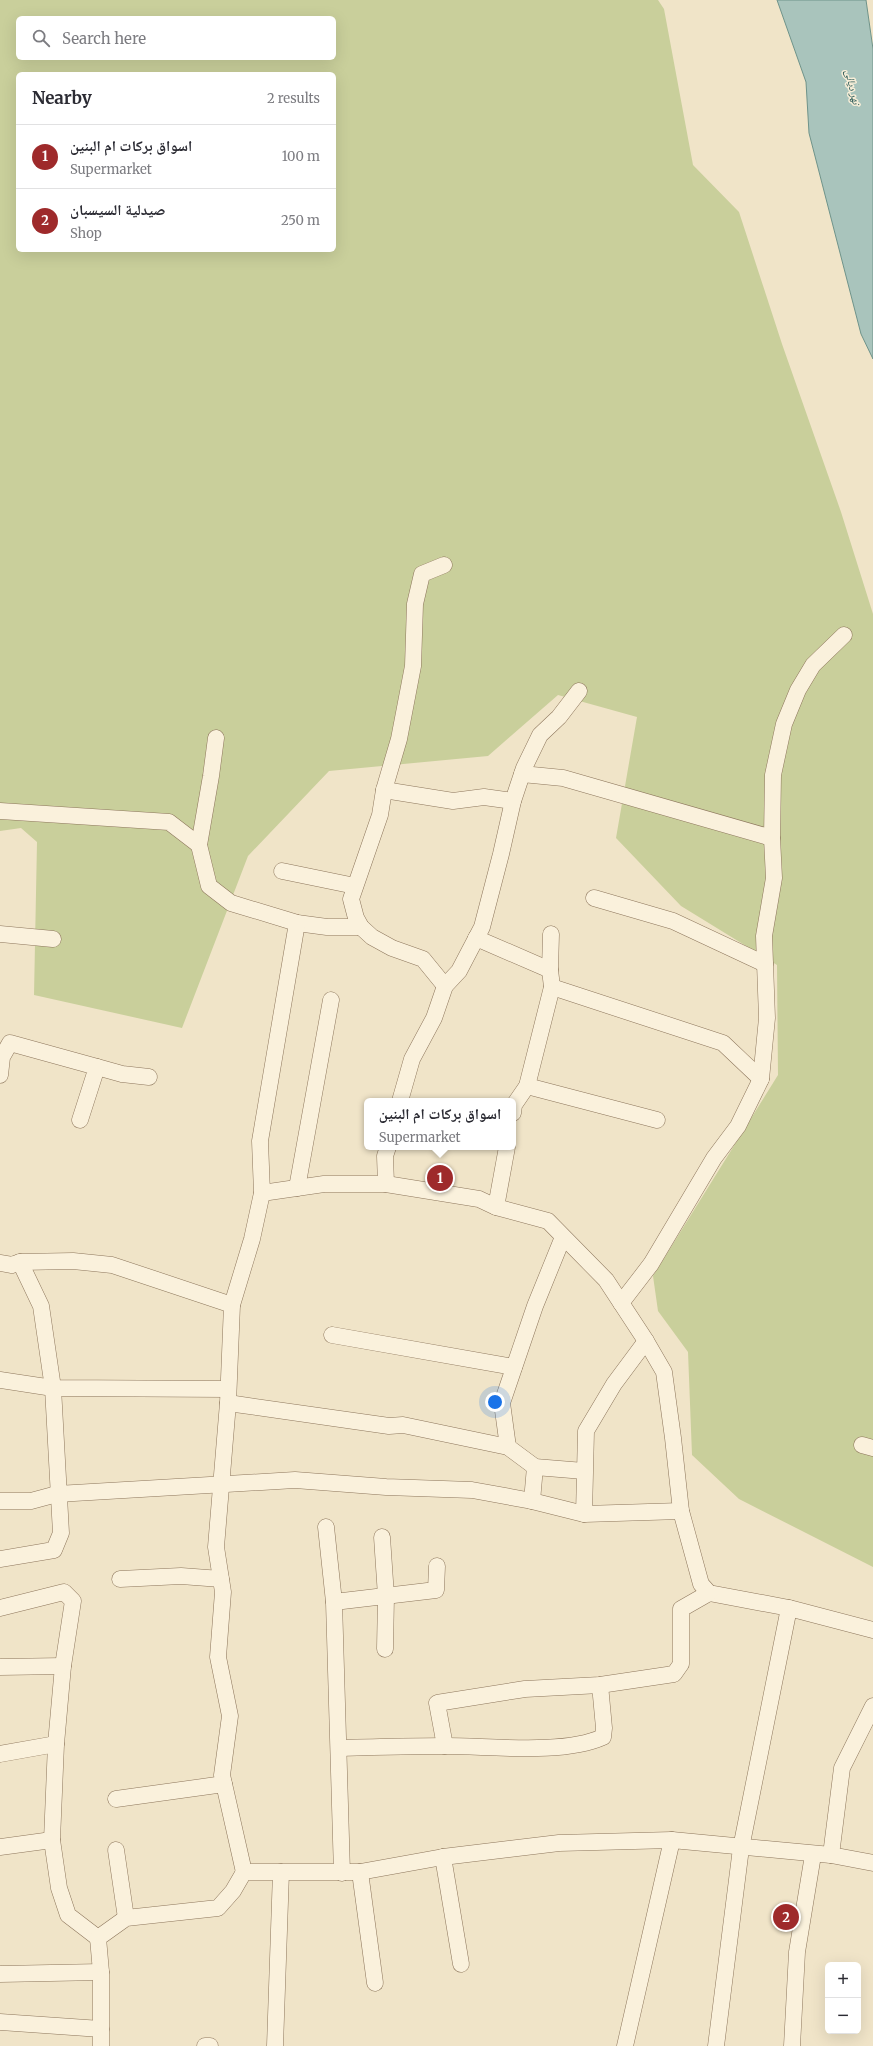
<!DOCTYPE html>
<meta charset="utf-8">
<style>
body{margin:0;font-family:Merriweather,"Noto Naskh Arabic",serif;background:#f2f2f3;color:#2b2b33}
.controls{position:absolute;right:12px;bottom:12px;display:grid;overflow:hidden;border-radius:6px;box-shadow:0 4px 16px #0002}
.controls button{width:36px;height:36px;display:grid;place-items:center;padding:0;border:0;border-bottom:1px solid #e1e1e2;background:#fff;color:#2b2b33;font:20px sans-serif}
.you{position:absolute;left:495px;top:1402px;width:14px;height:14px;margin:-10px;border:3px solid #fff;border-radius:50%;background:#1a73e8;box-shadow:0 0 0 6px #1a73e833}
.badge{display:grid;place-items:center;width:26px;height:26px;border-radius:50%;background:#9e2a2b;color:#fff;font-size:13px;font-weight:700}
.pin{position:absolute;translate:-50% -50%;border:2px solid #fff;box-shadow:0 1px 4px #0006}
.popup{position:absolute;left:364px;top:1098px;width:152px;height:52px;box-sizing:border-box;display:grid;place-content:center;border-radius:6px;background:#fff;filter:drop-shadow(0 1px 3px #0005);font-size:13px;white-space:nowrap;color:#7c7c81}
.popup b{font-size:15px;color:#2b2b33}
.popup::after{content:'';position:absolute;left:50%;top:100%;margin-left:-8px;border:8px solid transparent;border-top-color:#fff}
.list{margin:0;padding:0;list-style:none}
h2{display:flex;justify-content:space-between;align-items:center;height:52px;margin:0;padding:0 16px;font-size:17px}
h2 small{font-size:13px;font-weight:400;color:#7c7c81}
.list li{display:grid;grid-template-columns:26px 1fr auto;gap:12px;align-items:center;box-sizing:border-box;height:64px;padding:0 16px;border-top:1px solid #e1e1e2}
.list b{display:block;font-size:15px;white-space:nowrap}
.list p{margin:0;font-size:13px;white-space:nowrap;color:#7c7c81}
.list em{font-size:13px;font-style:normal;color:#7c7c81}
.icon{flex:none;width:22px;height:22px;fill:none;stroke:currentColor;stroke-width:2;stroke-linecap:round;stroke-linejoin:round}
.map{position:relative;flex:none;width:873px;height:2046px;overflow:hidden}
.search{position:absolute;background:#fff;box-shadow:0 4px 16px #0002;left:16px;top:16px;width:320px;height:44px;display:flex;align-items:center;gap:10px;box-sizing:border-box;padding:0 14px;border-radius:6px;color:#7c7c81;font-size:15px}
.panel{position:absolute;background:#fff;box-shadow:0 4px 16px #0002;left:16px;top:72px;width:320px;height:180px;border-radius:6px}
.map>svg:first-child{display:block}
</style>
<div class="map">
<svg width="873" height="2046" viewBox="0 0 873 2046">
<rect width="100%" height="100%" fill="#f0e4c8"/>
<path fill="#c9cf9b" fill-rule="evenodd" d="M0 0H658L664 9 693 165 739 212 782 344 841 512 873 614V1567L739 1499 692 1455 688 1352 658 1311 653 1276 778 1075 777 965 681 906 616 838 637 717 558 695 488 756 329 771 248 856 182 1028 34 995 37 842 21 828 0 831ZM18 18H334V58H18ZM18 74H334V250H18Z"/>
<path fill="#a9c4bc" stroke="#6f938a" d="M777 0H866L873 49V359L861 334 809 133 806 82Z"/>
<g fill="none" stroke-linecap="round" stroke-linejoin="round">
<defs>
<g id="minor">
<path d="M444 565 422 574 415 604 413 666 399 739 384 790 380 815 351 899 356 918 361 927 372 937 392 948 423 959 445 986"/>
<path d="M216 738 211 776 199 845 209 886 231 903 297 923 327 927H361"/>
<path d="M522 774 563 778 772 838"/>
<path d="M384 790 453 801 484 797 513 801"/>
<path d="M0 811 169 822 199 845"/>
<path d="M282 871 355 886"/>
<path d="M594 898 673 921 765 964"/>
<path d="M0 934 53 939"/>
<path d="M476 938 550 970"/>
<path d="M552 987 723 1043 761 1079"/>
<path d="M97 1067 122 1074 149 1077"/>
<path d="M0 1075 2 1057 10 1043 97 1067 80 1120"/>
<path d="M527 1086 657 1120"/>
<path d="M400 1101 412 1059 434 1018 445 986 459 971 482 927 501 854 513 801 524 768 540 735 559 717 579 691"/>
<path d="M513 1113 514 1105 527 1086 552 987 550 970 551 934"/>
<path d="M386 1184 385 1156 388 1147"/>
<path d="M297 1188 331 1000"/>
<path d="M262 1193 324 1184H386L479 1199 496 1207 548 1221 606 1280 646 1341 664 1372 673 1438 681 1511 701 1584 709 1593 789 1608 873 1630"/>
<path d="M496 1207 507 1147"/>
<path d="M0 1263 12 1265 20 1262 73 1261 112 1265 232 1305 228 1403 216 1547 223 1592 218 1657 230 1716 222 1775 244 1872"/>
<path d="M621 1303 651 1264 714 1158 738 1126 761 1079 767 1018 764 936 774 878 772 838 773 775 784 724 798 690 813 665 844 635"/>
<path d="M232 1305 252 1239 262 1193 260 1141 297 923"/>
<path d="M332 1335 514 1367"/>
<path d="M0 1380 53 1388 228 1389"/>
<path d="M228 1403 389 1426 403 1425 508 1447 535 1467 584 1471"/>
<path d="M862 1445 873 1448"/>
<path d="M508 1447 502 1403 535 1306 563 1237"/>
<path d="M0 1501H31L57 1494 295 1480 386 1487 472 1490 532 1501 584 1514 681 1511"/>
<path d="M532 1501 535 1467"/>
<path d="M584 1514 586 1431 614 1384 646 1341"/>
<path d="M326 1527 334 1602 342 1873"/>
<path d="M382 1537 386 1596 385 1649"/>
<path d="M0 1559 54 1550 61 1533 53 1388 41 1306 20 1262"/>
<path d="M120 1579 181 1576 221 1579"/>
<path d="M334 1602 436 1590 437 1566"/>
<path d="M0 1608 64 1592 73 1601 63 1666 56 1744 52 1840 59 1888 68 1915 98 1938"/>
<path d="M0 1667 63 1666"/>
<path d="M445 1746 437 1703 525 1689 600 1685 674 1674 681 1664V1609L709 1593"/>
<path d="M340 1748C375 1747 411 1746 446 1746 491 1746 563 1755 603 1737L604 1728 600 1685"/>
<path d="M0 1754 56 1744"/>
<path d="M116 1799 224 1784"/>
<path d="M0 1847 52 1840"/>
<path d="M116 1850 126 1918"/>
<path d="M831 1855 842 1768 873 1706"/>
<path d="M443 1857 461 1964"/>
<path d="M360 1872 375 1983"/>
<path d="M0 1974 101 1972"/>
<path d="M0 2022 101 2029"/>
<path d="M101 2046V1972L98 1938 126 1918 218 1908 233 1891 244 1872H360L443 1857 559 1843 672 1840 831 1855 873 1863"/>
<path d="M205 2046H210"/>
<path d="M275 2046 281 1872"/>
<path d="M625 2046 672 1840"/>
<path d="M716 2046 741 1848 789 1608"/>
<path d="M792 2046 797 1952 813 1855"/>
</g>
</defs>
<use href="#minor" stroke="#8d765c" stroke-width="17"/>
<use href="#minor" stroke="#faf1dc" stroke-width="16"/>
</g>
<g text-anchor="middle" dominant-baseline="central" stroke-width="3" stroke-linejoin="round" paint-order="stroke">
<g font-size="11" font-style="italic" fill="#2f5d5a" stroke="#f7eed8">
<text transform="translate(853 87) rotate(77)">نهر ديالى</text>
</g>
</g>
</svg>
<div class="controls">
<button>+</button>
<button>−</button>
</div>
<div class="you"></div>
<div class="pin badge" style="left:440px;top:1178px">1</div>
<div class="popup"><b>اسواق بركات ام البنين</b>Supermarket</div>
<div class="pin badge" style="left:786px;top:1917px">2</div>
<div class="search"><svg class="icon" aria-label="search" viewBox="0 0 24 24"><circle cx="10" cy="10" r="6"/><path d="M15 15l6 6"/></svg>Search here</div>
<section class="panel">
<h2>Nearby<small>2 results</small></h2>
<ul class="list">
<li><span class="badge">1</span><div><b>اسواق بركات ام البنين</b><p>Supermarket</p></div><em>100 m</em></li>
<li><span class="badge">2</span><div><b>صيدلية السيسبان</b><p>Shop</p></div><em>250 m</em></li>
</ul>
</section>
</div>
